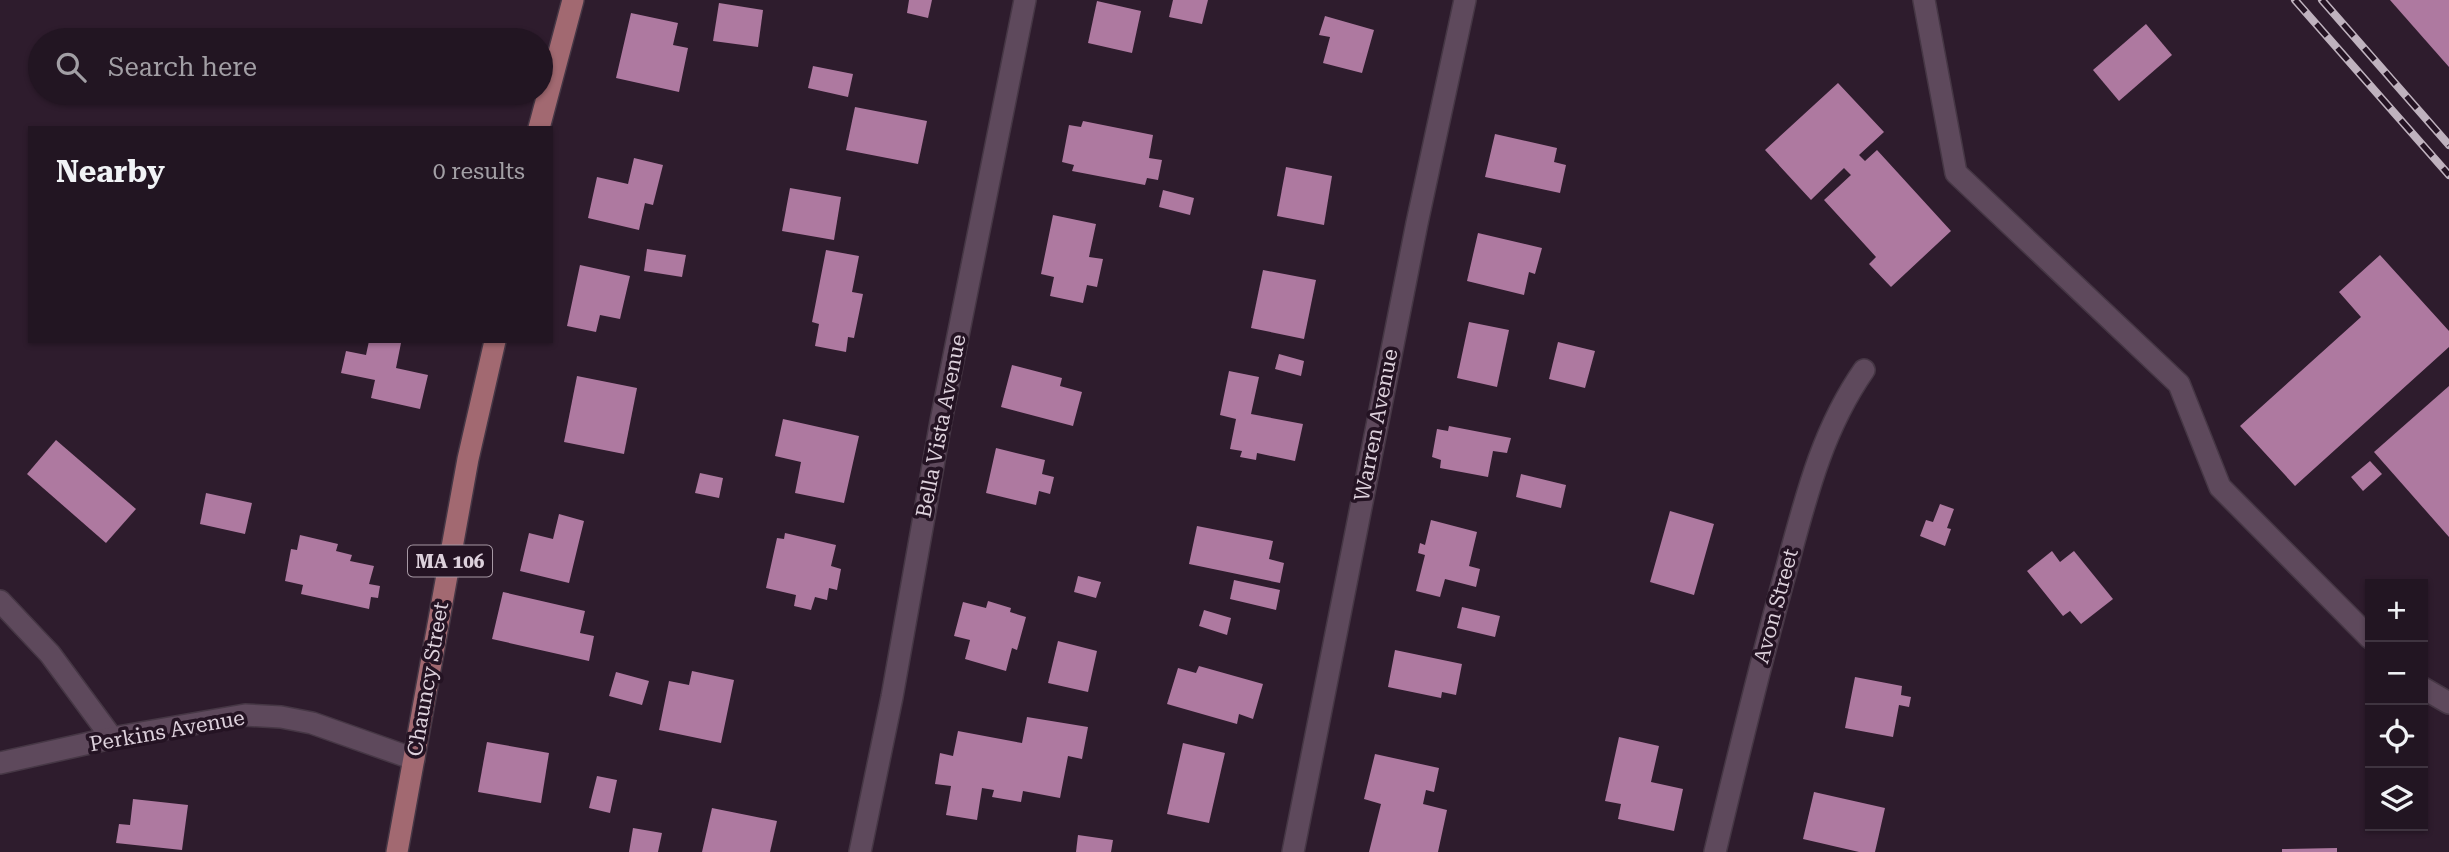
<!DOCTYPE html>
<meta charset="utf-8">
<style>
body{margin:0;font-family:"Roboto Serif",serif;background:#2a1e2a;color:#f1f3f6}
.controls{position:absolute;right:21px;bottom:21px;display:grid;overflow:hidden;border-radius:0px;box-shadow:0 2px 5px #0004}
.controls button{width:63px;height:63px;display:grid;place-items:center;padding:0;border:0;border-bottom:2px solid #3f3440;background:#221522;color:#f1f3f6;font:35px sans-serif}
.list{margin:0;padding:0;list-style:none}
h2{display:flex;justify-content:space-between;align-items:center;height:91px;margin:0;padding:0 28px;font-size:30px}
h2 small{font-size:23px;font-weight:400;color:#a29fa5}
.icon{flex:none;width:38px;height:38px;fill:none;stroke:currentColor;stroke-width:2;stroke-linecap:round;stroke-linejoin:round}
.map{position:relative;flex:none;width:2449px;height:852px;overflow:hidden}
.search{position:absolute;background:#221522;box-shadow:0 2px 5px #0004;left:28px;top:28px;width:525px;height:77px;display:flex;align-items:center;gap:18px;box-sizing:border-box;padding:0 24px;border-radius:38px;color:#a29fa5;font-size:26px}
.panel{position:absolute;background:#221522;box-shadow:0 2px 5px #0004;left:28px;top:126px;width:525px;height:217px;border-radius:0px}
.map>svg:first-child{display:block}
</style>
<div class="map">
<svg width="2449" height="852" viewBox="0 0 2449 852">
<rect width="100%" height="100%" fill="#2e1c2d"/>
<g fill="#ae79a0">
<path d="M909 0H932L928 18 907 13Z"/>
<path d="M1173 0H1208L1202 24 1169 17Z"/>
<path d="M2390 0H2449V67Z"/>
<path d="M1097 1 1141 11 1132 53 1088 43Z"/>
<path d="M719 3 763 10 758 47 713 41Z"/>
<path d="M631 13 678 23 673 45 688 48 679 92 616 78Z"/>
<path d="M1325 16 1374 30 1362 73 1323 63 1330 37 1319 35Z"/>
<path d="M2146 24 2172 55 2119 101 2093 70Z"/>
<path d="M813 66 853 74 848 97 808 88Z"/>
<path d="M1838 83 1884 132 1859 155 1865 161 1877 150 1951 231 1891 287 1869 264 1876 257 1824 200 1851 175 1844 168 1811 200 1765 150Z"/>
<path d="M855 107 927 121 918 164 846 150Z"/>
<path d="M1083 121 1153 135 1149 158 1162 160 1158 180 1147 178 1145 185 1072 171 1074 165 1062 162 1069 125 1081 127Z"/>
<path d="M1495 134 1557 148 1554 162 1566 165 1560 193 1485 177Z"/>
<path d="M634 158 663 165 653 205 645 203 639 230 588 218 597 177 628 184Z"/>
<path d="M1286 167 1332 176 1324 225 1277 216Z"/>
<path d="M790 188 841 197 834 240 782 231Z"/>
<path d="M1163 190 1194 198 1190 215 1159 207Z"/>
<path d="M1053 215 1096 224 1089 257 1103 259 1097 287 1087 285 1083 303 1050 296 1054 277 1041 274Z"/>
<path d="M1478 233 1542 248 1535 274 1529 272 1524 295 1467 281Z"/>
<path d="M647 249 686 255 682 277 644 271Z"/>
<path d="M826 250 859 256 852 292 863 294 854 338 848 337 846 352 815 346 819 324 812 322Z"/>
<path d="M2380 255 2449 331V347L2295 486 2240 426 2361 317 2339 292Z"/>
<path d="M580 265 630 276 620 319 600 315 596 332 567 326Z"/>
<path d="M1263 270 1316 280 1304 339 1251 328Z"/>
<path d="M1469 322 1509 330 1497 387 1457 378Z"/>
<path d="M369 341 401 343 396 368 428 375 420 409 371 398 375 380 341 373 346 351 366 355Z"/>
<path d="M1558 342 1595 351 1585 388 1549 379Z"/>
<path d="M1279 354 1304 361 1301 376 1275 369Z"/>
<path d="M1012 365 1062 378 1060 386 1082 392 1073 426 1001 407Z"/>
<path d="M1229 371 1259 377 1251 414 1303 424 1295 461 1257 453 1256 460 1240 457 1242 451 1230 449 1236 419 1220 415Z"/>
<path d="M577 376 637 388 624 454 564 442Z"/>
<path d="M2449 386V537L2374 452Z"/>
<path d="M783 419 859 436 844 503 795 493 801 462 775 456Z"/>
<path d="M1449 426 1511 438 1507 453 1493 451 1488 477 1440 468 1441 460 1432 457 1437 429 1448 431Z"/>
<path d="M56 440 136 509 106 543 27 474Z"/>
<path d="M996 448 1045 460 1042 474 1054 477 1050 494 1039 491 1036 505 986 493Z"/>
<path d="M2370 461 2382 474 2363 491 2351 477Z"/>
<path d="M700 473 723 478 719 498 695 493Z"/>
<path d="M1521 474 1566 485 1561 508 1516 497Z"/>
<path d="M206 493 252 503 245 534 200 524Z"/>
<path d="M1940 504 1954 509 1947 528 1951 529 1945 546 1920 536 1926 520 1933 522Z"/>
<path d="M1670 511 1714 524 1694 595 1650 582Z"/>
<path d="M559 514 584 521 569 583 520 571 529 533 553 539Z"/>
<path d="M1431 520 1477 532 1469 566 1480 569 1476 587 1445 579 1440 597 1416 591 1425 555 1418 553 1420 543 1425 545Z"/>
<path d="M1197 526 1273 541 1269 559 1284 563 1280 583 1189 564Z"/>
<path d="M785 533 836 545 831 566 841 569 837 590 829 588 827 600 815 597 811 610 794 606 796 595 766 588 777 538 784 539Z"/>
<path d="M300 535 338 544 336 551 352 555 350 561 374 566 369 584 380 586 378 598 371 597 369 609 301 594 303 585 285 581 291 549 297 550Z"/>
<path d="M2052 551 2060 562 2074 551 2113 599 2081 624 2070 611 2063 616 2027 571Z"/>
<path d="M1078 576 1101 582 1096 598 1074 592Z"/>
<path d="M1234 580 1280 590 1276 610 1230 599Z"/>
<path d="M503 592 585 611 580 633 594 636 589 661 492 639Z"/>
<path d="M988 601 1011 608 1010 612 1026 617 1017 650 1012 648 1006 671 965 659 970 640 954 636 963 602 986 608Z"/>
<path d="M1462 607 1500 616 1495 637 1457 628Z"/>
<path d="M1204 610 1231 618 1227 635 1199 626Z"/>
<path d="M1058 641 1097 651 1088 692 1048 683Z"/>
<path d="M1395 650 1462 664 1456 695 1442 692 1441 698 1388 687Z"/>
<path d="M1199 666 1263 684 1253 719 1239 714 1237 724 1167 704 1178 668 1196 673Z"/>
<path d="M692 671 734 680 721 743 659 730 669 681 689 685Z"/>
<path d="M616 672 649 681 642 705 609 696Z"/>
<path d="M1855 677 1902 686 1901 695 1911 697 1909 707 1899 705 1893 737 1845 728Z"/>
<path d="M1027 717 1088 727 1082 759 1068 756 1060 798 1023 791 1021 802 992 797 994 790 982 788 977 820 946 815 951 786 935 784 940 753 953 756 958 731 1022 743Z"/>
<path d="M1619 737 1659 746 1651 782 1683 789 1674 831 1618 819 1621 804 1605 801Z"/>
<path d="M487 742 549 753 541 803 478 792Z"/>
<path d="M1183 743 1225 753 1209 823 1167 814Z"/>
<path d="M1375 754 1439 768 1434 792 1426 790 1423 804 1447 810 1438 852H1369L1381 804 1364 799Z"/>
<path d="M597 776 617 780 610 813 589 808Z"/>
<path d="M1814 792 1885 808 1875 852H1859L1803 839Z"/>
<path d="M133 799 188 805 182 850 116 843 119 824 130 825Z"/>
<path d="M712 808 777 821 770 852H702Z"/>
<path d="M633 828 662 833 658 852H629Z"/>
<path d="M1078 835 1113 840 1111 852H1076Z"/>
<path d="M2337 848V852H2282V849Z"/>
</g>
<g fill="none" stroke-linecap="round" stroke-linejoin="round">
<defs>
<g id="minor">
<path d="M1924 0 1956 173 2179 384 2220 487 2370 638"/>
<path d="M0 601 50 654 112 738"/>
<path d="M2423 688 2449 703"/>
<path d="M0 763 112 738 245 715 281 717 312 723 414 759"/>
<path d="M860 852 892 697 941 421 1025 0"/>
<path d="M1293 852 1417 223 1465 0"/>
<path d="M1715 852C1737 760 1759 669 1784 578 1804 505 1820 433 1864 370"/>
</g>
<g id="major">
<path d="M539 128 573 0"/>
<path d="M397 852 468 459 495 341"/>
</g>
</defs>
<use href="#minor" stroke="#463745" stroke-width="24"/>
<use href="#major" stroke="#463745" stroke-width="24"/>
<use href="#minor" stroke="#5e495c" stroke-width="21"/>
<use href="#major" stroke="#a26971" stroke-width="21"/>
<defs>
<g id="rail">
<path d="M2295 0 2449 175"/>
<path d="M2322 0 2449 145"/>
</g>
</defs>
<use href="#rail" stroke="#bfb2be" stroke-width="8"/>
<use href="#rail" stroke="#241323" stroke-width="5" stroke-dasharray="16" stroke-linecap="butt"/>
</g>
<g text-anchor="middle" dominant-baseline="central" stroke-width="7" stroke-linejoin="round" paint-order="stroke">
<rect fill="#241323" stroke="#a698a4" stroke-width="2" x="408" y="545.5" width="84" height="31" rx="5"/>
<g font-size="19" font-weight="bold" fill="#ddd1dc">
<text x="450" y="561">MA 106</text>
</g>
<g font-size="21" fill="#ddd1dc" stroke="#241323">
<text transform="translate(1376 425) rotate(-79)">Warren Avenue</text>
<text transform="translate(941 426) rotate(-79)">Bella Vista Avenue</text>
<text transform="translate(1776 606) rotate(-75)">Avon Street</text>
<text transform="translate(428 679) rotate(-80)">Chauncy Street</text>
<text transform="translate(167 731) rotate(-10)">Perkins Avenue</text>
</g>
</g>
</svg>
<div class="controls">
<button>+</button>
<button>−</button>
<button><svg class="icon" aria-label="locate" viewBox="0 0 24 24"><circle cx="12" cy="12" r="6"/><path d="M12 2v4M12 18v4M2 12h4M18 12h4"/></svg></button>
<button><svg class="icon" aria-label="layers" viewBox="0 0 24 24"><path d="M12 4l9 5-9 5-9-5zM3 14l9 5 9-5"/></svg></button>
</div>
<div class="search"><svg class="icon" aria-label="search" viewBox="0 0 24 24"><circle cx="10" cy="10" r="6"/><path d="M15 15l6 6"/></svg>Search here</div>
<section class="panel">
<h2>Nearby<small>0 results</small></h2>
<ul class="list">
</ul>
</section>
</div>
